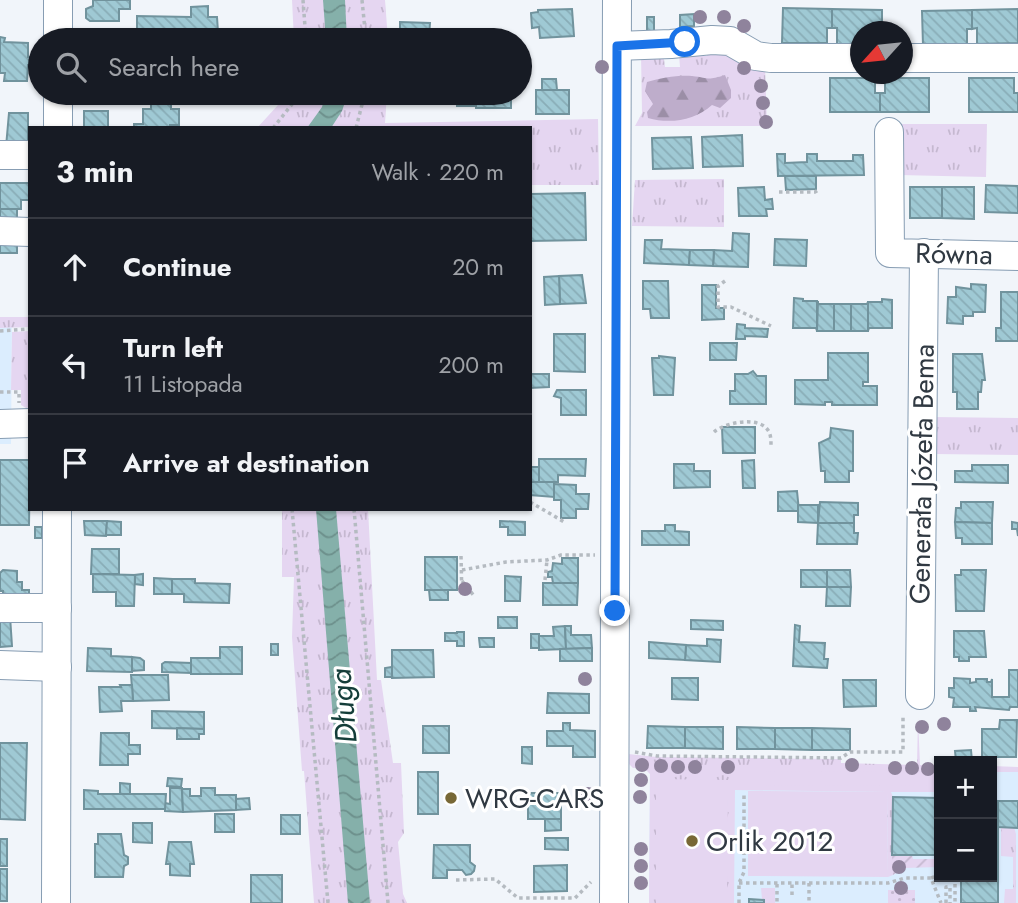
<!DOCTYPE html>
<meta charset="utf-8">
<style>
body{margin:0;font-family:Jost,sans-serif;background:#242831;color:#f1f3f6}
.controls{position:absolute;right:21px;bottom:21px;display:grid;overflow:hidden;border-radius:0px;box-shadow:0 2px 5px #0004}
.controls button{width:63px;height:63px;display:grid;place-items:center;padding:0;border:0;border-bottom:2px solid #363941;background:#171b24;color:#f1f3f6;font:35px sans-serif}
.compass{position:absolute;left:850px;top:21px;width:63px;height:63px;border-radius:50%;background:#171b24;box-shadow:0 2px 5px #0004;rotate:243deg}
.stop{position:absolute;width:21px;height:21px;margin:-16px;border:5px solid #1a73e8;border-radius:50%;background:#fff}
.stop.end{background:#1a73e8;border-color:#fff;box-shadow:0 2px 7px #0008}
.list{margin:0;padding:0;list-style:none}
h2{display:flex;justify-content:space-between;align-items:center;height:91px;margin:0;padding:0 28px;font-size:30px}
h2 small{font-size:23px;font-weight:400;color:#9ea1a6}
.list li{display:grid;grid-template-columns:46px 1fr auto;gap:21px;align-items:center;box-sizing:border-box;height:98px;padding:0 28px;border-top:2px solid #363941}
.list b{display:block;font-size:26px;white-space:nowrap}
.list p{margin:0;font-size:23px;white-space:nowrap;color:#9ea1a6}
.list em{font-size:23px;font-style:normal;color:#9ea1a6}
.icon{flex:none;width:38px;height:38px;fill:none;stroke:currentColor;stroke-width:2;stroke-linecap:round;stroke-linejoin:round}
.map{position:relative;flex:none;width:1018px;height:903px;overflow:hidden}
.search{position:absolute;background:#171b24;box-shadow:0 2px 5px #0004;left:28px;top:28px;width:504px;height:77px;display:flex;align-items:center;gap:18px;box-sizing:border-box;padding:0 24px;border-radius:38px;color:#9ea1a6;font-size:26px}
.panel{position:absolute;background:#171b24;box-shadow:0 2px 5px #0004;left:28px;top:126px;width:504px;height:385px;border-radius:0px}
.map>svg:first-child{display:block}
</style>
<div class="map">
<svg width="1018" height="903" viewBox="0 0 1018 903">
<defs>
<pattern id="grass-tufts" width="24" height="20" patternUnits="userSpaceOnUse" patternTransform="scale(1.75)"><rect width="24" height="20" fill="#e5d6f1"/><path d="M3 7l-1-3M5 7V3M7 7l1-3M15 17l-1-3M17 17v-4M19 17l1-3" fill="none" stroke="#c5b8d0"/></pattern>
<pattern id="forest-firs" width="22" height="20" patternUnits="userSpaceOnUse" patternTransform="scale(1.75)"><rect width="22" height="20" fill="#beadcb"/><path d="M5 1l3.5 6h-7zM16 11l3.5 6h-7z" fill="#9b8ea6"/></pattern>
<pattern id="park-dots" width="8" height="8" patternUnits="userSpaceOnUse" patternTransform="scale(1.75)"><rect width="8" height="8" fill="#e5d6f1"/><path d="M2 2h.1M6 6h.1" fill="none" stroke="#c5b8d0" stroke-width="1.8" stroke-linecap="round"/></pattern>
<pattern id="garden-furrows" width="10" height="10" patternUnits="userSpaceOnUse" patternTransform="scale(1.75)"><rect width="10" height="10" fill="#e5d6f1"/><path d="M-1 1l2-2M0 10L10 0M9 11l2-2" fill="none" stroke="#c5b8d0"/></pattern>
<pattern id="water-waves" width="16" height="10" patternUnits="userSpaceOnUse" patternTransform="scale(1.75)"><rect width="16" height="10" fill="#85b0aa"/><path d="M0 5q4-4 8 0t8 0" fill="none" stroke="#6d908c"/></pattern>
<pattern id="building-back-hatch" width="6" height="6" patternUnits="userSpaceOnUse" patternTransform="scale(1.75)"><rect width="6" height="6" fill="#9fc9d4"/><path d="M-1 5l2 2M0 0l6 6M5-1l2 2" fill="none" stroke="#89adb7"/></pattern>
</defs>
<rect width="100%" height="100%" fill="#f1f5fa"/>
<g fill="#dbedfe">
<path d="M0 317H12L11 444H0Z"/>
<path d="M650 764 939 766V877H992V767H1018V903H649Z"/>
</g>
<g fill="url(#grass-tufts)">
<path d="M292 0H385L388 40H294Z"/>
<path d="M707 50 721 51 765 66 767 126H635L642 113 641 54 663 52 665 67H680L679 55 700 51 702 56H707Z"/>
<path d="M289 93H387L385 123 598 119 599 185H530V128H257Z"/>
<path d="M900 124H987L986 177 899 175Z"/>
<path d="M724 179V227L632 226 635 180Z"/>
<path d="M0 317H30V327L0 328Z"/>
<path d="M30 331V407L26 408 21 405V390H11L12 335V332Z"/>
<path d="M933 417 1018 418V455L933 454Z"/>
<path d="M282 509H368L377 680H381L393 763H401L404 833 398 842 403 894 407 903H314L304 771H302L292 637 294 577H282Z"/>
<path d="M918 718 920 765 939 766V792H891L893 797V875L888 877 887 792 735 790 734 903H649L650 774 643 767 633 768 629 764 628 754 657 757 841 759V763L917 765Z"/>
<path d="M992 766 1018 767V772H997L996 792H992Z"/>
<path d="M1001 827H1014L1016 834V903H1004L1005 889H1013V857L1001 856Z"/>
<path d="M761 888H775V903H764V900L762 899Z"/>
</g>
<path fill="url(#forest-firs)" d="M725 75 731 90V98L720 108 712 105C695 121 669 124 648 118L647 112 653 104 645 91 647 82C661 78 677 75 692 76 710 78 706 81 725 75Z"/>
<rect fill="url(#park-dots)" x="888" y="890" width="27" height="13"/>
<path fill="url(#garden-furrows)" d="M892 855H912L913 859H939V867L905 868 893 875Z"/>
<g fill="#e5d6f1">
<path d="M746 771 939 772V786L746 785Z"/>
<path d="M656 779 728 780 727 903H656Z"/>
<path d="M748 791 887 792 888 877 748 876Z"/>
</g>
<g fill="url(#water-waves)">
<path d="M323 0H345L347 40H326Z"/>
<path d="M326 93H348L342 111 331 128H307L322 107Z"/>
<path d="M316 509H336L370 903H348Z"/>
</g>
<g fill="url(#building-back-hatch)" stroke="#71939d" stroke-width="2">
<path d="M93 0H130V9H119V21H90L86 18V9L93 6Z"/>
<path d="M208 6V17H217L218 32 137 31V16L191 17V7Z"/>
<path d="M783 8 832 9V28H827V43H782Z"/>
<path d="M572 9 574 36 540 38 539 27 532 28 531 13 538 12V10Z"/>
<path d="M832 9 882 10V32H860V44H837V28H832Z"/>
<path d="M1018 9V43L977 44V28L972 29V10Z"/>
<path d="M972 10V29H967V44L923 45 922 11Z"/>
<path d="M694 14V26L680 27V15Z"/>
<rect x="647" y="17" width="7" height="14"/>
<path d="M400 22 430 23 429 36H432V40H400Z"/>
<path d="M0 37 5 38 4 42 28 43V57H37V65H28L27 81H4L5 73H0Z"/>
<path d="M830 78H875V93H880V112H830Z"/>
<path d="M885 78H929V112H880V93H885Z"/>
<path d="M969 78H1014V93H1018V112H969Z"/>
<path d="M542 79H556L557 90H542Z"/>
<rect x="536" y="90" width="33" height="24"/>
<path d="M151 93H171V109H179V125H170V128H134V124H143V109H151Z"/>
<path d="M457 93H476L477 106H457Z"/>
<rect x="476" y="93" width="35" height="15"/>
<rect x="84" y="111" width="24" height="17"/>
<path d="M9 113H28V149L6 147Z"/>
<path d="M742 135 743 166 703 167 702 137Z"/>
<path d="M691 137 693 168 653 169 652 138Z"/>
<path d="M777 154H785V163L807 162V154H817V161H853V155H863L864 175 778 176Z"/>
<path d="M785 176H816V189L786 190Z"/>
<path d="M0 183H29V200H21V209H0Z"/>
<path d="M986 185 1018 186V213L985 212Z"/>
<path d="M764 187 765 200 772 199 773 209H766L767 216H739L738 188Z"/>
<rect x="910" y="187" width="32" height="31"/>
<path d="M942 187H974V219L942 218Z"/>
<path d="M585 193 586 240 530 241V194Z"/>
<rect x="0" y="209" width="17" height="15"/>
<path d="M733 233 749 234 748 267 713 266 714 250 732 251Z"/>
<rect x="0" y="238" width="17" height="15"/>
<path d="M775 239 807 240 806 266 774 265Z"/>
<path d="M645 240H662L661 249 690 250 689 265 644 263Z"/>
<path d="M690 250H714L713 266 689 265Z"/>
<path d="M582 275 586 303 560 304 559 276Z"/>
<path d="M559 276 560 304 545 305 544 277Z"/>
<path d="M643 281H668L669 318H651L650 309H643Z"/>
<path d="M971 284 986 285 985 312H973V316H963V324L947 323 948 297H956V287L971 289Z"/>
<path d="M702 285H716V308H724V319L702 320Z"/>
<path d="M1001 292H1018V341H996V328H1001Z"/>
<path d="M794 298 803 299V301H817V331L816 328H793Z"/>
<path d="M882 299 892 300V328H869L868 331V302H882Z"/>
<path d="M818 301V304H834V331H817Z"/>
<path d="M868 302V331H851V304H867Z"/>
<rect x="834" y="304" width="17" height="27"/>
<path d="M737 324 745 325V328L768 329 767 337 745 336V339H736Z"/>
<path d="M554 334H585V372L554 371Z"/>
<path d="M710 343H737L736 360H710Z"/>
<path d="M828 353H868V382H863V386H877V405H832V402H825V405L795 404V380H828Z"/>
<path d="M953 354H982L985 380H982L981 392H978V409H957V392H953Z"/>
<path d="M659 356 675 358 673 395H654L652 358H659Z"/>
<path d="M753 371 757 376H766V404H730V391H735V374H748Z"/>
<path d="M530 374H549V387L530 388Z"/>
<path d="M557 390H586V415H561V398L554 396Z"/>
<path d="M722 427H755V453H723Z"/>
<path d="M831 428 853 431V471H849V482H825V471H821L819 443 830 438Z"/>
<path d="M539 459H586L585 476 558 475V482H539Z"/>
<path d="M0 460H30L29 525H0Z"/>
<path d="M754 460 755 488H743L742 461Z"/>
<path d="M674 464H694V471H710V487L674 488Z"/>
<path d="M972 465H1008V483L955 482V471H972Z"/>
<rect x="530" y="467" width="9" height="15"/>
<path d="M530 482H554V497L530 495Z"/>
<path d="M554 484 576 485V494H589L588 509H576V518H561V500H554Z"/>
<path d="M797 491 799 511H778V492Z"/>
<path d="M820 502 858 503V515H854V523H818Z"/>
<path d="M961 502H993L992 523 955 522 956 508H961Z"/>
<path d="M798 505H818V523L798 522Z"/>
<path d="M84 521H107L106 536 85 535Z"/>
<path d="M107 521 121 522V535H106Z"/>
<path d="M500 521 525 522V535H508V527H500Z"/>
<path d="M955 522 992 523V544H962V538H956Z"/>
<path d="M1012 522 1018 523V536L1017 529H1012Z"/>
<path d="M818 523H854V533H858L857 544H817Z"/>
<path d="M665 525H675V531L689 532V545H642V531H665Z"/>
<rect x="35" y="527" width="7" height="11"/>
<path d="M92 549H119V574H91Z"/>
<rect x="425" y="557" width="32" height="33"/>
<path d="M562 558H578V583H553L552 577H548V572L552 571 553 563 562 564Z"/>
<path d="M3 570 17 571V582H22V590H29V599L3 600V591H0V573Z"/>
<rect x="801" y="570" width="26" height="17"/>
<path d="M827 570H850L851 587H827Z"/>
<path d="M961 570H986L984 611H956L955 575H961Z"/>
<path d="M93 574 135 575 134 606H116V592H93Z"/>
<path d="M143 574V585L135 584V575Z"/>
<path d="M505 576 521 577 520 601H505Z"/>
<path d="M154 578 172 579V594H154Z"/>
<path d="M172 579H195V583L230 584 229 603 184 602V594H172Z"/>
<path d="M543 583H578L577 605H543Z"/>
<path d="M827 587H851L850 606H826Z"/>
<path d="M429 590H448V600H430Z"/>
<path d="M10 616 12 646 0 647V617Z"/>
<rect x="498" y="617" width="19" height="11"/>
<path d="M691 620 723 621V630L691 629Z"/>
<path d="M795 625 800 626 799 642 825 643 824 659H828L827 668 793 666Z"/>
<path d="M565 626 566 649 539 650V636H554L553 627Z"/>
<path d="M565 626H571V635H591L592 648 566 649Z"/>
<path d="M954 631H984L986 657H969V661H959V657H954Z"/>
<path d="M457 632H464V646H457V641H445V633H457Z"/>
<rect x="531" y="634" width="8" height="14"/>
<path d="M479 638H494V647H480Z"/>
<path d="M707 639 721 640 720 662 685 660 686 645 707 646Z"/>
<path d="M649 642 686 645 685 660 649 658Z"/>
<rect x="271" y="644" width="7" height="11"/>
<path d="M220 647H242V674H191V658H220Z"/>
<path d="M88 648 111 649V656L132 657V672L87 671Z"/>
<path d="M592 648V661H560V649Z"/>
<path d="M392 650H433L434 677 392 678Z"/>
<path d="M132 657 140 658 144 661V670L132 671Z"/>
<path d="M165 662 191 663V673L162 672V664Z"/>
<path d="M392 667V677H385V668Z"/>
<path d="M1009 670H1018V707H1010L1009 710 975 707 976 711H970V707H953L954 698 949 697V688H954V678L970 679V683L976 682V679H987V682H991L992 679V697H1009Z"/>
<path d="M131 675H168L169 700 133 701Z"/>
<path d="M672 678H698V700L672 699Z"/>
<path d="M843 680H876V706L844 707Z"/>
<path d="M120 685H132L133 701H121L122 711 100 712 99 687H121Z"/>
<path d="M548 693 589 694V713H547Z"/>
<path d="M152 711 204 712V729L152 728Z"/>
<path d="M1000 720H1017L1016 757H982V729H999Z"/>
<path d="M563 723H570V730L595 731V757H573V746H547V731H563Z"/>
<rect x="423" y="726" width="26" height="27"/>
<path d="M648 726 685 727V748H647Z"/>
<path d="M685 727H723V749L685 748Z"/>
<path d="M737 727 775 728V749H737Z"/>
<path d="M177 728 204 729V734H199V739H177Z"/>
<path d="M775 728H812V750L775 749Z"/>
<path d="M812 728 850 729V750H812Z"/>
<path d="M101 733H129V745H140V754H128V765H100Z"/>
<path d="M0 743H27L25 820 0 819Z"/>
<path d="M522 747H532V764L522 763Z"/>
<path d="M971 750 972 761H956L955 751Z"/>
<rect x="418" y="772" width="20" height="42"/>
<path d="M168 778 182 779 181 787 167 786Z"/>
<path d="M120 783 130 784V794H120Z"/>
<path d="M170 788H182L183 812 165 811V803L170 804Z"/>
<path d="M201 788H215V795H236V810L183 812 182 789H190V796H201Z"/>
<path d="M84 790 98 791V794H166L165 809H84Z"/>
<rect x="528" y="793" width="33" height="26"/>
<path d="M893 797 939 798V855H892Z"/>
<path d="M249 798 250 809 236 810V799Z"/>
<path d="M992 800 998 801V903H961V877H992Z"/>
<path d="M998 801H1018V828L998 827Z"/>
<rect x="215" y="814" width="19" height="18"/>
<rect x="281" y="815" width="19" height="19"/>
<path d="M545 819H561V830L545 831Z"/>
<path d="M133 823H152V843L133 842Z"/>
<path d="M98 834H121L124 855 128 857V864L124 866 123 877H95V844H98Z"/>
<path d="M545 838H568V850L545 849Z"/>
<rect x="0" y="839" width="7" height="27"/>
<path d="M169 842H191L194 864H190V876L170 875V864H166Z"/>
<path d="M434 845H470V862L475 866 474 871 471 874 466 875 462 870H447V878H433Z"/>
<path d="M567 865V891L534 892V866Z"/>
<rect x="0" y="869" width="7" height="32"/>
<rect x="251" y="875" width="31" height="28"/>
<path d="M749 899 764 900V903H749Z"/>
</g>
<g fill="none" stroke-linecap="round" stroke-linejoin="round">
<defs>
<g id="minor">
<path d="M58 40V0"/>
<path d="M617 46 671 44 712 40 730 41 756 56 771 58H860"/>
<path d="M902 58H1018"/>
<path d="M58 128V93"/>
<path d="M889 132 890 253 1018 256"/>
<path d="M0 155H30"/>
<path d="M0 231 30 232"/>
<path d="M0 424 30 423"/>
<path d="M0 608H57"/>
<path d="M0 665 57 667"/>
<path d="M920 695 924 253"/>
<path d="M56 903 57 509"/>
<path d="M614 903 617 0"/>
</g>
</defs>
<use href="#minor" stroke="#879db3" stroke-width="30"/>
<g stroke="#b5bbc1" stroke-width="3.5" stroke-dasharray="3.5 3.5" stroke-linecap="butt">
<path d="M303 0 306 40"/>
<path d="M362 0 366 40"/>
<path d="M273 128 301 93"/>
<path d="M356 128 365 93"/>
<path d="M779 192H815L820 189"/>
<path d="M725 281 718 286V307H731L771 326"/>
<path d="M0 331 30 329"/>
<path d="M0 392H19V403"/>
<path d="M714 432C724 423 757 416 767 429 771 433 771 440 771 445"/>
<path d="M530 502 566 523"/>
<path d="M292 509 328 903"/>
<path d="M354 509 388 903"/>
<path d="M461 556 462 598"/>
<path d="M462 570 506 562 547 560 561 555H595"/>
<path d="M545 580 547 560"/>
<path d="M462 581 475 597"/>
<path d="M635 752 657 756 841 758 850 752H903V717"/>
<path d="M955 877V903"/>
<path d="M931 878 939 875"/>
<path d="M456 880 495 879 518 898H575L591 882"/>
<path d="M739 883H888L905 878H931L941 903"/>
<path d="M809 883V903"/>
<path d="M777 884V903"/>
<path d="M792 895V883"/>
<path d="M739 903V883L744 872V795"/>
<path d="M946 903V887H950V903"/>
</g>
<use href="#minor" stroke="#fff" stroke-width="28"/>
</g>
<g fill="#8f839c">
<circle cx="700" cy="17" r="7"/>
<circle cx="724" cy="17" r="7"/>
<circle cx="744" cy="26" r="7"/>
<circle cx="602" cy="67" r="7"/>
<circle cx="744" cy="68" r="7"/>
<circle cx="761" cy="86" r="7"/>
<circle cx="763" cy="103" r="7"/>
<circle cx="766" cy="122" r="7"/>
<circle cx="465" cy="589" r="7"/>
<circle cx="585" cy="679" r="7"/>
<circle cx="944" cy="724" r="7"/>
<circle cx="922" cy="727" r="7"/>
<circle cx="642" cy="765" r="7"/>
<circle cx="852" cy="765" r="7"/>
<circle cx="661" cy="766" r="7"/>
<circle cx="678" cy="767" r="7"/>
<circle cx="695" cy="767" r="7"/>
<circle cx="728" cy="767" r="7"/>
<circle cx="895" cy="768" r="7"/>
<circle cx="912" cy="768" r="7"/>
<circle cx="928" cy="769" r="7"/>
<circle cx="641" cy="780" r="7"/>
<circle cx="588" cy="794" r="7"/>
<circle cx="640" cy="797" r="7"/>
<circle cx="641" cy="849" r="7"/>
<circle cx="641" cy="866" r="7"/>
<circle cx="899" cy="867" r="7"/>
<circle cx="641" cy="883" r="7"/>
<circle cx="901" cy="888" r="7"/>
</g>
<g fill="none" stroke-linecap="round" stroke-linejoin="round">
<path stroke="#1a73e8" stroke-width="9" d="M615 611 617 46 685 42"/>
</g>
<g fill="#786836" stroke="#fff" stroke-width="2.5">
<circle cx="451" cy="798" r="7"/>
<circle cx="692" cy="841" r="7"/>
</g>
<g text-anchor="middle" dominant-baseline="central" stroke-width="6" stroke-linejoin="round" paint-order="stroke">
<g font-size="28" fill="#303942" stroke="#fff">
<text transform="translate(954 254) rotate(1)">Równa</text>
<text transform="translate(922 474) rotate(-89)">Generała Józefa Bema</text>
</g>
<g font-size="28" fill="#303942" stroke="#fff" text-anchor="start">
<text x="465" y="798">WRG-CARS</text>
<text x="706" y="841">Orlik 2012</text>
</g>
<g font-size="30" font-style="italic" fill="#143d39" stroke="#fff">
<text transform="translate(343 706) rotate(-95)">Długa</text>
</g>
</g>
</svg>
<div class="controls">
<button>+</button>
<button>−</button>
</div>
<svg class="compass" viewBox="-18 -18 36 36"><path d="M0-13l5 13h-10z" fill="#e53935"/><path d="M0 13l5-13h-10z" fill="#9ea1a6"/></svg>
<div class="stop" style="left:685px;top:42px"></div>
<div class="stop end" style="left:615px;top:611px"></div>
<div class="search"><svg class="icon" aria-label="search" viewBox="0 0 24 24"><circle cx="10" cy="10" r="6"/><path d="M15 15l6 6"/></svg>Search here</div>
<section class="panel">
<h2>3 min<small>Walk · 220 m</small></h2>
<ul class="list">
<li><svg class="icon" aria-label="ahead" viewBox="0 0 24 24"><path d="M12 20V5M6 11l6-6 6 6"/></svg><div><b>Continue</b></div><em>20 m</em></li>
<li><svg class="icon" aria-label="left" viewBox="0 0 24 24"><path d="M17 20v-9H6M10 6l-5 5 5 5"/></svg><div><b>Turn left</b><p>11 Listopada</p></div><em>200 m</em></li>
<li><svg class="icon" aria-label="arrive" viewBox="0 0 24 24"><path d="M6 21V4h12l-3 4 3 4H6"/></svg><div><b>Arrive at destination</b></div></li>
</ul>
</section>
</div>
